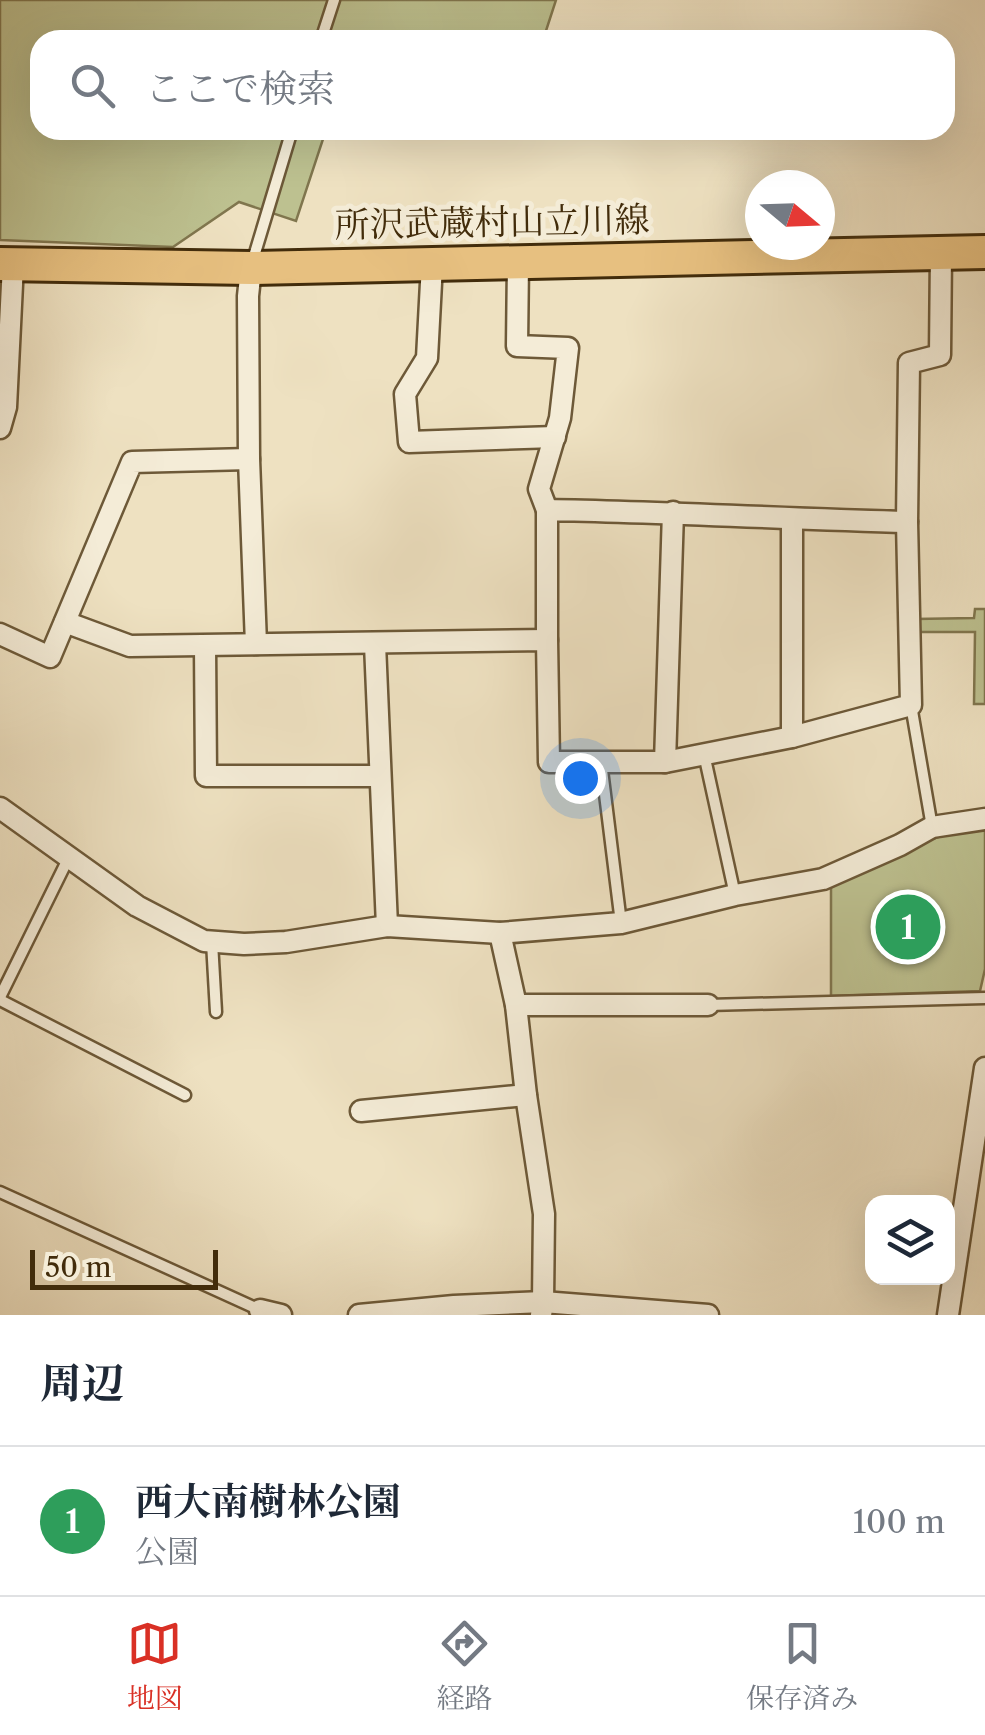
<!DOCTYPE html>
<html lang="ja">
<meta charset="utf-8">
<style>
body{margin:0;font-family:"Libre Caslon Text","Noto Serif JP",serif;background:#f2f2f3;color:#1f2937}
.controls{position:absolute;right:30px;bottom:30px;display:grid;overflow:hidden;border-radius:20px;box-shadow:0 10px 40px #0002}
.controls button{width:90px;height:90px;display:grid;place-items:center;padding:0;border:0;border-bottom:2px solid #e0e1e3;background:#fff;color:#1f2937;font:50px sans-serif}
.compass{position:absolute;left:745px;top:170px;width:90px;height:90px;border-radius:50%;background:#fff;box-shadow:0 10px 40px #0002;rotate:109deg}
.scale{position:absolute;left:30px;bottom:25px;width:188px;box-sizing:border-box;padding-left:10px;border:5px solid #422c0b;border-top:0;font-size:28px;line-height:35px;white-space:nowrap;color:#422c0b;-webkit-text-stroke:8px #f4ecd7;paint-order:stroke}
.you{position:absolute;left:580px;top:778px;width:35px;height:35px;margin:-25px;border:8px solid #fff;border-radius:50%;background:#1a73e8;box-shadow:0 0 0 15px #1a73e833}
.badge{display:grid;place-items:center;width:65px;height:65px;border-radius:50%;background:#d93025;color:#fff;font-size:32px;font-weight:700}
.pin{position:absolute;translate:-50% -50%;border:5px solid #fff;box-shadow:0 2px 10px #0006}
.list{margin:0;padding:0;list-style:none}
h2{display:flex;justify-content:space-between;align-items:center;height:130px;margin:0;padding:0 40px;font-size:42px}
h2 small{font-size:32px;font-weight:400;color:#747a83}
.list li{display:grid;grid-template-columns:65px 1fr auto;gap:30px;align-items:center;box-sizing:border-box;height:150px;padding:0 40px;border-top:2px solid #e0e1e3}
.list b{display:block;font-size:38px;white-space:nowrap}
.list p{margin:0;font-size:32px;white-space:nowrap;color:#747a83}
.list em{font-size:32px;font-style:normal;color:#747a83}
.icon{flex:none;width:55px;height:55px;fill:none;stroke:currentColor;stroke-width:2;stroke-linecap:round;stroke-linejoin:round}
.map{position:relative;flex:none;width:985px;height:1315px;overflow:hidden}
.search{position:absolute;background:#fff;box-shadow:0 10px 40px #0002;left:30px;right:30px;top:30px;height:110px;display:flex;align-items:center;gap:25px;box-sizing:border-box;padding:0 35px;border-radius:30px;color:#747a83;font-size:38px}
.sheet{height:280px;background:#fff}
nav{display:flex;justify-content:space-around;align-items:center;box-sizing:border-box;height:140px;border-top:2px solid #e0e1e3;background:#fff;font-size:28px;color:#747a83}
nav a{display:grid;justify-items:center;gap:5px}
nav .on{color:#d93025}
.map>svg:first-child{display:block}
</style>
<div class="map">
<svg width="985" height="1315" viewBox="0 0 985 1315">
<rect width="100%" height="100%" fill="#eee1c1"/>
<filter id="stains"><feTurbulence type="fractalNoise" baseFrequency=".002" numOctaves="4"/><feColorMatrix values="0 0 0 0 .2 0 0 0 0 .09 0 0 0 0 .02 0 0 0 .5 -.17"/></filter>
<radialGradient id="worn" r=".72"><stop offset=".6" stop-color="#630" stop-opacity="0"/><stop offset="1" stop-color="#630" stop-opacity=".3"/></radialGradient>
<g fill="#bdc190" stroke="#80764e" stroke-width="2.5">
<path d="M0 0H556L543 40H40V130H326L296 221 239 202 173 247 0 240Z"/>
<path d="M975 609H985V704H974L975 632H915V619L974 618Z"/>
<path d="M985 822V969L980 991 831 996V884L923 842Z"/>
</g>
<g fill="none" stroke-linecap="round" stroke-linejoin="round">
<defs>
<g id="service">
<path d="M321 40 334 0"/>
<path d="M252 263 292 130"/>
<path d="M911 705 932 827"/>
<path d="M704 754 735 895"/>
<path d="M601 762 621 923"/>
<path d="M212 942 216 1012"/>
<path d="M0 997 69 857"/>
<path d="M0 1000 185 1095"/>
<path d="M708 1005 985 998"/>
<path d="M0 1192 260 1310"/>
</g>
<g id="minor">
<path d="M518 262 517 346 568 348 560 418 539 489 547 510"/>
<path d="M432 264 427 358 405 394 409 442 555 437"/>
<path d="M251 268 248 296 249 459 256 644"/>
<path d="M0 428 6 407 13 264"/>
<path d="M65 622 130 646 547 640 549 762H665L792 737 911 705 907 522 909 363 940 355 941 253"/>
<path d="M0 634 50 657 132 462 249 459"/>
<path d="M547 640V510C667 512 787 519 907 522"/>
<path d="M375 644 387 926"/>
<path d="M205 646 206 776H380"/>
<path d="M792 737V519"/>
<path d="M665 762 673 512"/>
<path d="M0 808 137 906 204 941 244 944 286 942 387 926 500 933 621 923 735 895 823 879 900 845 932 827 985 819"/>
<path d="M500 933 516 1005 526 1095 544 1214 543 1302 541 1315"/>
<path d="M516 1005H708"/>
<path d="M361 1111 526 1095"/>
<path d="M260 1310 281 1315"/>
<path d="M359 1315 454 1306 543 1302 708 1315"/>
<path d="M948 1315 985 1068"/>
</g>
<path id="primary" d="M0 264 251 268 985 252"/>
</defs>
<use href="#service" stroke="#6d5938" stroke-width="15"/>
<use href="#minor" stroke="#6d5938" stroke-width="25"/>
<use href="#primary" stroke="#422c0b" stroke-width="38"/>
<use href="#service" stroke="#f4ecd7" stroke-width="10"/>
<use href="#minor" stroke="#f4ecd7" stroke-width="20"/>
<use href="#primary" stroke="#e7c080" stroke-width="32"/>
</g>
<g text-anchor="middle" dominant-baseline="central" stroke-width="10" stroke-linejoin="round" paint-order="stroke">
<g font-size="35" fill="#422c0b" stroke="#f4ecd7">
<text transform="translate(492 222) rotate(-1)">所沢武蔵村山立川線</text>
</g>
</g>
<rect width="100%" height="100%" filter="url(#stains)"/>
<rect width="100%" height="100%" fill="url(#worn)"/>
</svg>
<div class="controls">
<button><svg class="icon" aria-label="layers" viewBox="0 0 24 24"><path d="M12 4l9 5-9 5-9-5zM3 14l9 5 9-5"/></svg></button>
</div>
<svg class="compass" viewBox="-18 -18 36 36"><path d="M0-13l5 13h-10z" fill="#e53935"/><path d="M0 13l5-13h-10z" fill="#747a83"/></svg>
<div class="scale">50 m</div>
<div class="you"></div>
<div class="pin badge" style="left:908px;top:927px;background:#2e9e5b">1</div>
<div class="search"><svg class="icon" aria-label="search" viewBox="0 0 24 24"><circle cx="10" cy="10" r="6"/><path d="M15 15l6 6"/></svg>ここで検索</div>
</div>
<section class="sheet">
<h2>周辺<small></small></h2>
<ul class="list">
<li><span class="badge" style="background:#2e9e5b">1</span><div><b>西大南樹林公園</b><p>公園</p></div><em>100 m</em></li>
</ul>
</section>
<nav>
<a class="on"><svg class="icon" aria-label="map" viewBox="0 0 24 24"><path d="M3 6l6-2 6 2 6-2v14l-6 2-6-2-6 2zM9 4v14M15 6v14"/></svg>地図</a>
<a><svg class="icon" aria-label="directions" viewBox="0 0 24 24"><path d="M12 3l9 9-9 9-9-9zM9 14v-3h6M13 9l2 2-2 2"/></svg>経路</a>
<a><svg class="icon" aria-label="saved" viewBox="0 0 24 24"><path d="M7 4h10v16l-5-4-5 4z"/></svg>保存済み</a>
</nav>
